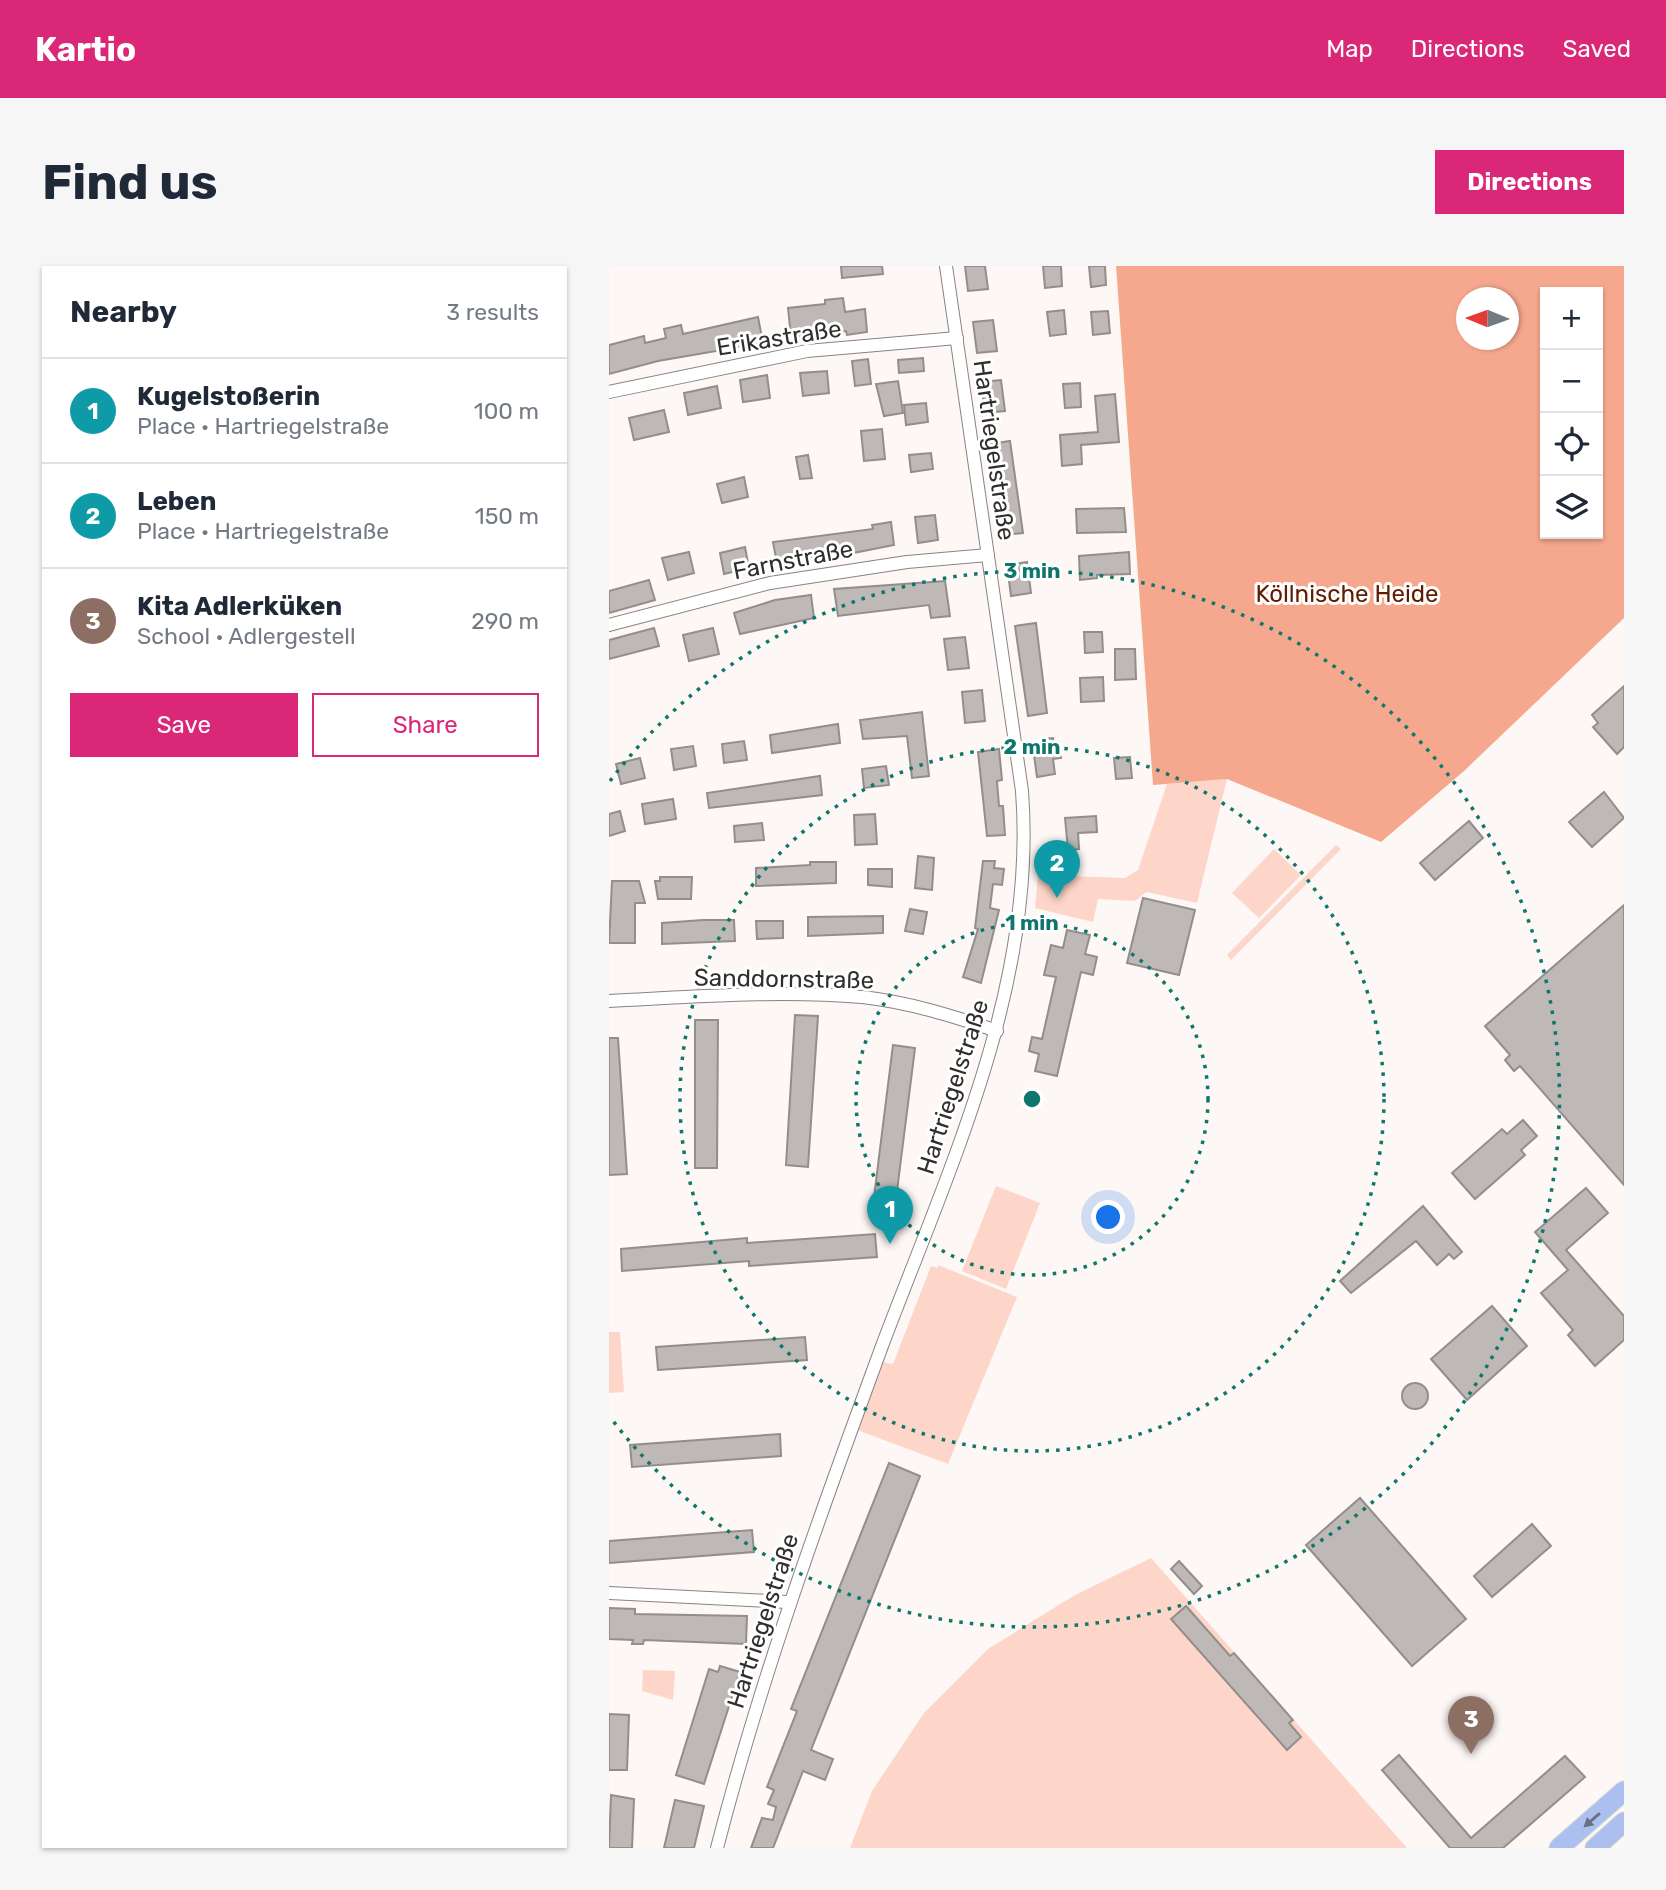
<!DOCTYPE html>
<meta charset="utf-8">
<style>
body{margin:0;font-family:Rubik,sans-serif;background:#f6f6f7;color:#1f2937}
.controls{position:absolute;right:21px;top:21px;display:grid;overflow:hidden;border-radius:0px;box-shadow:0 2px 5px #0004}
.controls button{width:63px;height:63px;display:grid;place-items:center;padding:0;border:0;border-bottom:2px solid #e0e1e3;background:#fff;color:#1f2937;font:35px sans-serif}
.compass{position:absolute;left:847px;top:21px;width:63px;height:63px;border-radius:50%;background:#fff;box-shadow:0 2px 5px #0004;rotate:271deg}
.you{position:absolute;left:500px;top:952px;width:24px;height:24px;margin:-18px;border:5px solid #fff;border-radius:50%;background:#1a73e8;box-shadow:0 0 0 10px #1a73e833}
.badge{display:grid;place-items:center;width:46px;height:46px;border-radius:50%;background:#db2777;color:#fff;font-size:23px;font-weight:700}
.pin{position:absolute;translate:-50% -58px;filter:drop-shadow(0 2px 4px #0008)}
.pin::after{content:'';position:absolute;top:37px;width:24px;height:21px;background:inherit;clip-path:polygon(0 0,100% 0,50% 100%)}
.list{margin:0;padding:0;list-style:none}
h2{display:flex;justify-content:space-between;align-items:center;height:91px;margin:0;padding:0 28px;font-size:30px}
h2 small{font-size:23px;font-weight:400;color:#747a83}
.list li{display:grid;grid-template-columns:46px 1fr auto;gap:21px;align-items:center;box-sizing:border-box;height:105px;padding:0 28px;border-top:2px solid #e0e1e3}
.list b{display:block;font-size:26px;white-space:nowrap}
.list p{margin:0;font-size:23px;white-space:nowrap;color:#747a83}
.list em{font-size:23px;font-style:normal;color:#747a83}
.actions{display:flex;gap:14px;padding:21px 28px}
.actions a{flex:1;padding:16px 0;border:2px solid #db2777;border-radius:0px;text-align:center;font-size:24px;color:#db2777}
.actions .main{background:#db2777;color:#fff}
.icon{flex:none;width:38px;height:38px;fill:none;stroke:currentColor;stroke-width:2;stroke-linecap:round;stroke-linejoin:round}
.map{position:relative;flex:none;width:1015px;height:1582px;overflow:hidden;border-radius:0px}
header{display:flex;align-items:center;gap:42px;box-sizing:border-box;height:98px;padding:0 35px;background:#db2777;color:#fff}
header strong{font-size:33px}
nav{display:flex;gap:38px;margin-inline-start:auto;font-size:24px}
.intro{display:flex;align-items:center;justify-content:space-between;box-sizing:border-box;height:168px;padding:0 42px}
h1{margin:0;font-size:49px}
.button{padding:18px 32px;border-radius:0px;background:#db2777;color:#fff;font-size:24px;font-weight:700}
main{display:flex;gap:42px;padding:0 42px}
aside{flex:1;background:#fff;border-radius:0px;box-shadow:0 2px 5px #0004}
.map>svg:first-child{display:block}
</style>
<header>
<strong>Kartio</strong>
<nav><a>Map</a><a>Directions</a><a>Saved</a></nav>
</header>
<div class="intro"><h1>Find us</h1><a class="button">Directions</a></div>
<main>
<aside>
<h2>Nearby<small>3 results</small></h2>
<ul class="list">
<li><span class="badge" style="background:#0f9aa8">1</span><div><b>Kugelstoßerin</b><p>Place · Hartriegelstraße</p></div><em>100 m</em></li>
<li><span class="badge" style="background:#0f9aa8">2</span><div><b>Leben</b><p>Place · Hartriegelstraße</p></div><em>150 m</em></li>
<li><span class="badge" style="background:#8d6e63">3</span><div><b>Kita Adlerküken</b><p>School · Adlergestell</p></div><em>290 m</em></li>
</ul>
<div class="actions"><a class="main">Save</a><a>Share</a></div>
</aside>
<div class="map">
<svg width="1015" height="1582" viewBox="0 0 1015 1582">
<rect width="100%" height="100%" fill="#fdf7f5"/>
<g fill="#fed6c9">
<path d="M618 513 588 637 537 626 526 635 489 633 484 656 426 642 429 609 516 612 529 604 558 518Z"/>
<path d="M727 579 732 583 622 694 618 689Z"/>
<path d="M665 583 692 609 650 652 623 627Z"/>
<path d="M387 920 431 937 397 1023 353 1005Z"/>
<path d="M329 999 408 1031 339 1198 248 1164 273 1096 284 1098 322 1000 329 1002Z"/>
<path d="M0 1066H11L15 1126 0 1127Z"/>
<path d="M542 1292 798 1582H241L263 1525 315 1447 379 1383 466 1329Z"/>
<path d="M34 1404 66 1405 64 1434 33 1425Z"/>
</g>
<path fill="#f6a88e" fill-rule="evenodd" d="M507 0H1015V352L855 505 772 576 618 513 544 519ZM936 26H989V268H936ZM858 32H900V74H858Z"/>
<g fill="#beb8b6" stroke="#938d8c" stroke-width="2">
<path d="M232 0H273L274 8 233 12Z"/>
<path d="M356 0H376L379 23 359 25Z"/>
<path d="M434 0H452L453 20 436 22Z"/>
<path d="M480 0H496L497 19 482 21Z"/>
<path d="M234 32 236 46 256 43 258 66 238 69 237 65 182 71 179 42 216 38V34Z"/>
<path d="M455 44 457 68 441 70 438 46Z"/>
<path d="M499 45 501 67 484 69 482 46Z"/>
<path d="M149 51 154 77 49 95 0 108V79L35 70 36 77 57 72 55 63 72 59 74 68Z"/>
<path d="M384 54 388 85 368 87 364 56Z"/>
<path d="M314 92 315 105 290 107 289 94Z"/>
<path d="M259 93 262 118 246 120 243 95Z"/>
<path d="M218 105 220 127 194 130 191 107Z"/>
<path d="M158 109 161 132 134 136 131 114Z"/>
<path d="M392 114 396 145 376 147 372 116Z"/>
<path d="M289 115 294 147 275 150 267 118Z"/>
<path d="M471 117 472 141 456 142 454 118Z"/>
<path d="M108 120 112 142 79 149 75 127Z"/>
<path d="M506 128 510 176 472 179 473 198 453 200 451 169 489 166 486 130Z"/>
<path d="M317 137 319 156 297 159 295 139Z"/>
<path d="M55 144 60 166 25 174 20 152Z"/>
<path d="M273 163 276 193 255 195 252 165Z"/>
<path d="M401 175 414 267 394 269 381 178Z"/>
<path d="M322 187 324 203 302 206 300 189Z"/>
<path d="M199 189 203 212 191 213 187 191Z"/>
<path d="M135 211 139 231 113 237 108 218Z"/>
<path d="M515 242 517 266 468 267 467 243Z"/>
<path d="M326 249 329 274 309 277 306 251Z"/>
<path d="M282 256 285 279 214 293 213 289 168 297 164 276 264 263 263 259Z"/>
<path d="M136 281 140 302 115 308 111 287Z"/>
<path d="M80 286 85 307 59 314 53 292Z"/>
<path d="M520 286 521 308 488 309V312L471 314 470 290Z"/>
<path d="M418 296 422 327 402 330 398 299Z"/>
<path d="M40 314 46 334 0 347V325Z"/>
<path d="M336 315 341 350 322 352 320 339 229 350 225 323Z"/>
<path d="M202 329 205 352 131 368 125 347 166 334Z"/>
<path d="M427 357 438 447 419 450 406 360Z"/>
<path d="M45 362 50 380 0 393V374Z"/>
<path d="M104 362 110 388 80 395 74 369Z"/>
<path d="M475 366H493L494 386 476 387Z"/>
<path d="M356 371 360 402 339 404 335 373Z"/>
<path d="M506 383H526L527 413 506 414Z"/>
<path d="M494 411 495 435 472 436 471 412Z"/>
<path d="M1015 420V481L1008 488 984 461 989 457 983 449Z"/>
<path d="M373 424 376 455 356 457 353 426Z"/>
<path d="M313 446 320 510 303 512 298 470 254 473 251 454Z"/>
<path d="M229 458 231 477 163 487 161 469Z"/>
<path d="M444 472 445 479 450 478 452 492 444 493 446 508 428 511 424 482 433 481 432 473Z"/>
<path d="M135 475 138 494 115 497 113 478Z"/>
<path d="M84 480 87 500 65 504 62 483Z"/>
<path d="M390 483 393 514 388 515 390 540H394L396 569 378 570 369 486Z"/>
<path d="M521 491 523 512 507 513 505 492Z"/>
<path d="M31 492 36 512 12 518 7 498Z"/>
<path d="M277 500 280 519 255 522 253 503Z"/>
<path d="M211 510 213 529 100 542 98 527Z"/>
<path d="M995 526 1015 552 983 581 960 556Z"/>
<path d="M64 533 67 553 36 558 33 538Z"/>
<path d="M11 545 16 565 0 570V548Z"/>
<path d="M266 548 268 578 246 579 245 549Z"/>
<path d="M487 550 488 566 469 567 470 583 459 584 456 552Z"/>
<path d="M860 555 874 572 826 614 811 597Z"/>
<path d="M153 557 155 574 126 576 125 560Z"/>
<path d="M309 590 325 592 323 624 306 622Z"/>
<path d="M374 595H386L385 602 395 603 393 619 384 618 381 642 390 644 372 717 354 711 369 663 366 662Z"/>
<path d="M201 596H227V617L147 620V602L201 599Z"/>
<path d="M259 603H283V621L259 619Z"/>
<path d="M51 611H83L82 633H49L46 615H51Z"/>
<path d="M3 615H30L36 637H26V677H0Z"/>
<path d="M534 632 586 644 570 709 518 697Z"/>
<path d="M1015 639V919L911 800 905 805 896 794 901 789 876 760Z"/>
<path d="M301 643 318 646 314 668 296 665Z"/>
<path d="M274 650V667L199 670V651Z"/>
<path d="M94 654H125L126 675 53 678V657Z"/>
<path d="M147 655H174V672L148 673Z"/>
<path d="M458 664 481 669 476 688 488 691 484 709 472 706 448 810 426 805 430 788 420 785 423 771 433 773 447 711 435 709 442 679 454 682Z"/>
<path d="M186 749 209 750 199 901 177 899Z"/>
<path d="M86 754H109L108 902H86Z"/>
<path d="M0 772H9L18 908 0 909Z"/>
<path d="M284 779 306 782 286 941 264 939Z"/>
<path d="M914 854 928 870 912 884 916 889 866 933 843 907 893 863 898 868Z"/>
<path d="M977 922 999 947 957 984 1015 1050V1074L986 1100 959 1069 964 1064 932 1027 959 1004 926 966Z"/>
<path d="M814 940 853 986 845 993 840 988 828 999 807 975 742 1027 731 1015Z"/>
<path d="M266 968 268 991 140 1000V995L13 1005 12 983 138 972V977Z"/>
<path d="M883 1040 918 1080 858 1134 822 1093Z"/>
<path d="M196 1071 198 1094 49 1104 47 1081Z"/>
<circle cx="806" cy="1130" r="13"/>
<path d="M171 1168 172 1190 23 1201 21 1179Z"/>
<path d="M280 1197 311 1210 202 1484 224 1493 216 1514 194 1505 164 1582H142L153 1552 164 1554 167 1541 159 1538 165 1524 158 1521 188 1445 182 1443Z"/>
<path d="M751 1232 857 1353 803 1400 697 1279Z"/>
<path d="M923 1258 942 1280 883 1331 865 1310Z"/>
<path d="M143 1264 145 1286 0 1297V1275Z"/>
<path d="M570 1295 593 1320 585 1328 562 1303Z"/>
<path d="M577 1340 621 1390 625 1387 684 1454 680 1457 692 1471 678 1484 562 1353Z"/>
<path d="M0 1342 26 1343V1348L138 1350 137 1378 35 1374 34 1378H23L24 1374 0 1373Z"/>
<path d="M111 1400 131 1406 95 1518 67 1509 100 1403 109 1406Z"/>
<path d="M0 1448 20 1449 18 1504H0Z"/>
<path d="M790 1489 862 1572 956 1490 976 1511 894 1582H841L773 1504Z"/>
<path d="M2 1529 25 1533 23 1582H0Z"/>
<path d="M66 1534 95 1540 85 1582H55Z"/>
</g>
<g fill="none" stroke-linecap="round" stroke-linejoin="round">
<defs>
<g id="minor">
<path d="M0 126 198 85 348 72"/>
<path d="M0 359 161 317 298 296 379 289"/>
<path d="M0 735C83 731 169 724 253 731 299 736 344 750 388 765"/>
<path d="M0 1327 179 1336"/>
<path d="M108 1582C152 1411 212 1246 273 1080 340 902 428 719 413 525L337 0"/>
</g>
<g id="primary">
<path d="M950 1582 1015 1525"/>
<path d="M986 1582 1015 1556"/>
</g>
</defs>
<use href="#minor" stroke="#898382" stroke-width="14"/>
<use href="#primary" stroke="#d6d5d5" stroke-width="21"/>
<use href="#minor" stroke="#fff" stroke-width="12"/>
<use href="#primary" stroke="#acc0ef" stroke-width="19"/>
</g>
<defs><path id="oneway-solid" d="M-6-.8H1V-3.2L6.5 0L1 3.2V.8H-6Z" transform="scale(1.75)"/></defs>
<use fill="#687085" href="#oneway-solid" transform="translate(983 1554) rotate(139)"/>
<g fill="none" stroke="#0f766e" stroke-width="3.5" stroke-dasharray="3.5 7">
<circle cx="423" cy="833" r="176"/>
<circle cx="423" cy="833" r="352"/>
<path d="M1 515A528 528 0 1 1 1 1151"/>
</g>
<g text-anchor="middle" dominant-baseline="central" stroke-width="6" stroke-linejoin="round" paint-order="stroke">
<g font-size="24" fill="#312f2e" stroke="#fff">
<text transform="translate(170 72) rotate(-9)">Erikastraße</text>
<text transform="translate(385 184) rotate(82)">Hartriegelstraße</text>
<text transform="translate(184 294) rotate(-11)">Farnstraße</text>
<text transform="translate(175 713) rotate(1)">Sanddornstraße</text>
<text transform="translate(344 821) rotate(-72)">Hartriegelstraße</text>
<text transform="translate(154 1355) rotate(-72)">Hartriegelstraße</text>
</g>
<g font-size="24" fill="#601c02" stroke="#fff">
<text x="738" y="328">Köllnische Heide</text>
</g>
</g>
<circle cx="423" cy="833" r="10" fill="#0f766e" stroke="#fff" stroke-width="3.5"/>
<g font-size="21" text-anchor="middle" font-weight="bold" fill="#0f766e" stroke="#fff" stroke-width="6" stroke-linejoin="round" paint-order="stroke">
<text x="423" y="312">3 min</text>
<text x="423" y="488">2 min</text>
<text x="423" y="664">1 min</text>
</g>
</svg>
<div class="controls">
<button>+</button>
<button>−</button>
<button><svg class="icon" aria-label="locate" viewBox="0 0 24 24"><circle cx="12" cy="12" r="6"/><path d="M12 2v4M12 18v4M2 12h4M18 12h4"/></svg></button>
<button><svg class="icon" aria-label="layers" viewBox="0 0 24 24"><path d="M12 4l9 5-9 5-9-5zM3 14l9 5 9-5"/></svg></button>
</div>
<svg class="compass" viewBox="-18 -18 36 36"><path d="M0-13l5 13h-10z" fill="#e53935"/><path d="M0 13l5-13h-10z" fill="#747a83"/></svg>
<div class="you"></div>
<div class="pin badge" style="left:281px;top:978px;background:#0f9aa8">1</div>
<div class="pin badge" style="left:448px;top:632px;background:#0f9aa8">2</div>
<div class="pin badge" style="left:862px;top:1488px;background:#8d6e63">3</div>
</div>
</main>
